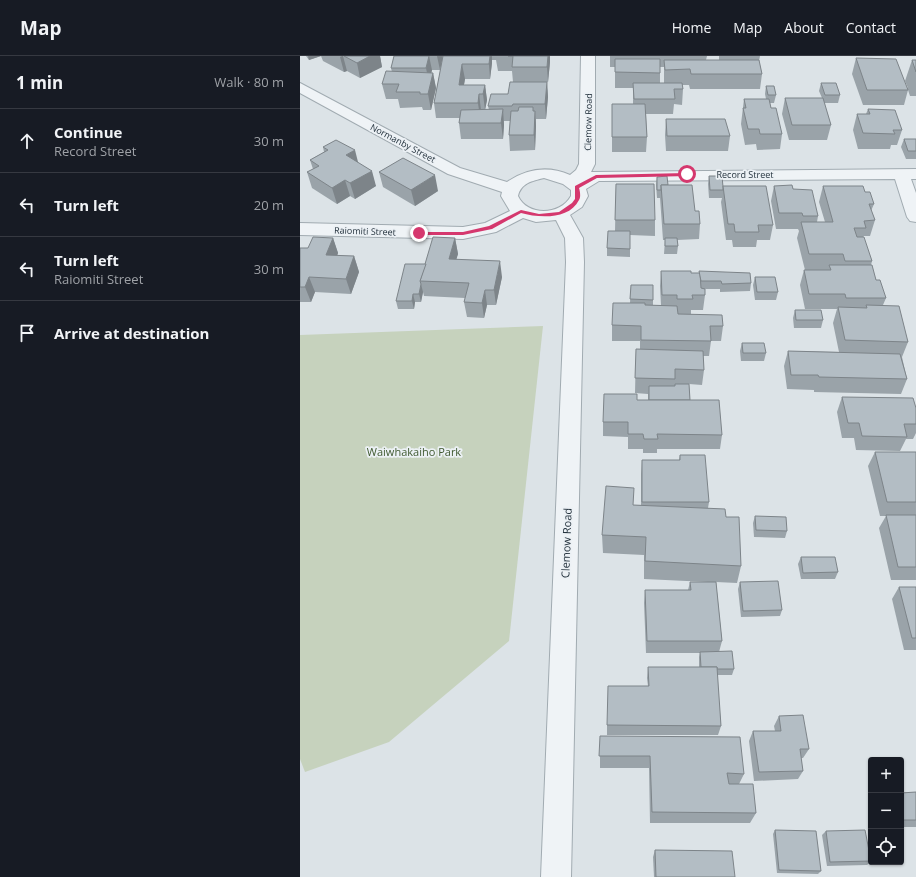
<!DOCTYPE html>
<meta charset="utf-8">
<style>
body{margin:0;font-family:"Open Sans",sans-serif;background:#20242c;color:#f1f3f6}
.controls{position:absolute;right:12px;bottom:12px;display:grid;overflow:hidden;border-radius:4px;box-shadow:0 1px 3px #0004}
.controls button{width:36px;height:36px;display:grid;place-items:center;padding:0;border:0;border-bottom:1px solid #363941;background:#171b24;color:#f1f3f6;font:20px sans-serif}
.stop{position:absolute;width:12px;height:12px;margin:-9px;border:3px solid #d5386e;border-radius:50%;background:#fff}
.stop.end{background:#d5386e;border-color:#fff;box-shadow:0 1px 4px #0008}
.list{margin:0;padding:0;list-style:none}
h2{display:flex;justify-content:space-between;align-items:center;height:52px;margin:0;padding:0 16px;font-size:17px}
h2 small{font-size:13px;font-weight:400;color:#9ea1a6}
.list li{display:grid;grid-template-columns:26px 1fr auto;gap:12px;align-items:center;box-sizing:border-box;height:64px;padding:0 16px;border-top:1px solid #363941}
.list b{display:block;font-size:15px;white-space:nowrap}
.list p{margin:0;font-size:13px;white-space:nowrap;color:#9ea1a6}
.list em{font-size:13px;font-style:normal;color:#9ea1a6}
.icon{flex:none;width:22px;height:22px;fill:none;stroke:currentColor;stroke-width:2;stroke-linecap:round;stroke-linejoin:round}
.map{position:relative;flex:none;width:616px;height:821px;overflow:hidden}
header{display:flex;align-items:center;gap:24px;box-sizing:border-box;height:56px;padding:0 20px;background:#171b24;border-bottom:1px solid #363941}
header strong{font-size:19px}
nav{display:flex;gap:22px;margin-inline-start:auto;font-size:14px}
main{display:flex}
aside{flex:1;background:#171b24}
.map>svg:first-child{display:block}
</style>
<header>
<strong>Map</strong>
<nav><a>Home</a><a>Map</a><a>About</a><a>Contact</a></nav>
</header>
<main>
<aside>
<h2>1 min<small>Walk · 80 m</small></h2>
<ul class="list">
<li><svg class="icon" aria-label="ahead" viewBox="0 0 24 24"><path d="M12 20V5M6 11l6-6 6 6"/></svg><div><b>Continue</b><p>Record Street</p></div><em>30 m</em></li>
<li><svg class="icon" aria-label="left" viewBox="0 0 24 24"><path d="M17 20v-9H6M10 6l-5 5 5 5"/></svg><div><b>Turn left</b></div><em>20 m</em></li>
<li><svg class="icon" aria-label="left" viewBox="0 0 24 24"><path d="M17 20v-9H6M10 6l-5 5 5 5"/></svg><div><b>Turn left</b><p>Raiomiti Street</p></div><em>30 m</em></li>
<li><svg class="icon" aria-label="arrive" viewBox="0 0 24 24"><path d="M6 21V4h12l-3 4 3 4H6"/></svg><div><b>Arrive at destination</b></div></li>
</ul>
</aside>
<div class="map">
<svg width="616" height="821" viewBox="0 0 616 821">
<rect width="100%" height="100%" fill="#dce3e7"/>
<path fill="#c6d2bd" d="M243 270 209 585 89 686 5 716 0 703V279Z"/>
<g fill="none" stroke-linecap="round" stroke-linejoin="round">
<defs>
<path id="minor" d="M281 0H295V108L291 116 616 113V123H611L616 137V166L610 165 607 161 595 123 299 125 286 133 288 140 282 151 270 159 283 182 284 206 271 821H241L266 206 265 182 256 164 236 166 223 162 196 176 163 183 0 179V167L163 171 185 167 210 155 201 140 202 136 148 118 0 37V27L160 112 207 126C226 113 248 109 270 119L276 114 279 108ZM244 122 263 128 271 134V140C260 160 227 160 218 140 221 127 232 125 244 122Z"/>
</defs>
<use href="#minor" stroke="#a1abb1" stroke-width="2"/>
<use href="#minor" fill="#eff3f6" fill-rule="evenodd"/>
</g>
<g fill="#9aa3a9" fill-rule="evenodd">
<path d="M6 0H80L82 11 60 22 47 15 44 16 23 5 21 0 9 4Z"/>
<path d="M94 0H143L140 14H132L131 17H133L136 32 131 54H123L122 51 100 52 98 43H86L82 28 92 16 91 12Z"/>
<path d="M143 0H250V6L248 26H213L212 15H198L196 4H192V7L190 23H165L164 29H185L187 44 185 54H189L188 50 208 38 247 26 248 41 246 63H236V70L235 94 210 95 209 79 210 65H204V69L203 83H161L159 67 160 62H136L134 47Z"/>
<path d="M310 0H407L406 4H419V0H460L459 5 462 18 460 33H390L389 29H382L383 33 382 49 374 48 373 58H346L347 81 346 96H312V48H333V32H315V11H310ZM360 11H364V27H360Z"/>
<path d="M556 2 608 32 605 25 612 4H616V40H610L608 34 604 49H563L552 18Z"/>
<path d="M521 27 540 39 538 47H524L531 69 527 84H489L482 58 485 42H522L519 35Z"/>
<path d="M466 30 476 39 474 47H470L471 52 482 78 480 93 457 94 456 88 445 89 441 68 444 43H466L465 38Z"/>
<path d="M568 53 602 74 597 89H591L590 93H558L553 74 557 58H566Z"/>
<path d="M366 63 430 80 428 95H366L365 79Z"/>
<path d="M604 83H616V103H606L601 91Z"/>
<path d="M23 91 58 107 76 130 55 143 50 140 37 148 12 132 7 116 13 113 10 104 24 96Z"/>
<path d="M79 116 138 135 115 150 83 131Z"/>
<path d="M409 120 473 169 470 184H457L456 191H433L432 184H426L421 146 422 142H409L408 128Z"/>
<path d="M357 121 368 129 395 155 400 168 399 183 377 184 378 190 377 198H364L365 184H363L360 142H357L356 129Z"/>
<path d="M316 128 355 164V180L330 179V201L307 200V192L315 175Z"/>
<path d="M474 130 493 133 518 160 517 166H525L519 146 523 130 565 136 574 148 571 155 575 164 570 180H564L563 181 572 205 571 209 576 224 586 242 583 249 608 286 602 301 607 323 601 338 514 336V334L487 333 484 310 488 295 539 296 533 267 537 253H505L500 229 504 214H505L497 182 499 175 498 173H476L471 145Z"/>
<path d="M33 182 38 197 37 200H54L59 216 51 238 15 236 11 246H0V192H8Z"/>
<path d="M155 182 158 198 156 203 202 221 196 249H187L184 262 167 261 164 246 165 242 124 240 123 236 121 246H115L114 253H98L96 245 126 208Z"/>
<path d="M361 215 391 217H399V215L451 227 450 235 420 236V233H405V239L403 254H391V258L423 270 421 285H411L409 300H403L404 314 402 329 389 328 390 344 422 379 420 393H357V397H343V393H328V381L303 380V366L337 344H348V338L335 337 336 293H340V285H312V269L330 247 331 229H353V249H361L360 230Z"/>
<path d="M455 221 478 236 476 244H455L453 229Z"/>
<path d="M495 254 523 264 521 272H494L493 262Z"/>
<path d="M442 287 466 297 464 305H441L440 295Z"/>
<path d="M542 341 616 352V377L613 383H606L600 395 556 394 554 382H542L537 356Z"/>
<path d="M575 396H616V524H591L579 472 586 460H580L568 410Z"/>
<path d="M380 399 409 446 408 452 426 461 441 510 437 527 416 526 422 585 419 596 434 613 432 619H417L421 670 418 679H307V669L348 630 347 622 348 611H399V601L400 597H346L344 547 345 534H388L390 526H408L344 523V499L303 497 302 479 333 449H341V418L342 404H379Z"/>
<path d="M455 460 487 475 485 482 454 481 453 467Z"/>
<path d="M501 501 538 516 535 523H501L498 508Z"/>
<path d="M440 526 482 554 480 560 441 561 438 533Z"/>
<path d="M599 531H616V594H604L592 543Z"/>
<path d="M479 660 509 693 503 702H501L503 715 498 723 454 725 449 685 453 675H475L474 670Z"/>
<path d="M300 680 444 718 439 728 456 757 450 767H350L349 712H300Z"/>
<path d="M616 736V771H601V737Z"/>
<path d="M475 774 521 815 518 818 477 817 473 778Z"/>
<path d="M526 775 571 803V806L567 809 527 810 522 779Z"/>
<path d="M355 794 435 821H354L353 801Z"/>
</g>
<g fill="#7d8489">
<path d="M8 0H21L9 4Z"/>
<path d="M42 0H43L47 15 44 16 40 1Z"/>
<path d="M70 0H80L82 11 60 22 57 7Z"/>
<path d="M129 0 132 14 129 27 126 12Z"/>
<path d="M137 0H143L140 14Z"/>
<path d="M190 0H192V7L190 23 189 8Z"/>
<path d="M248 0H250V6L248 26 247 11Z"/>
<path d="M162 8 165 23 161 44 159 29Z"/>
<path d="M133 17 136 32 131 54 128 38Z"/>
<path d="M247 26 248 41 246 63 245 48Z"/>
<path d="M185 29 187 44 185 54 183 38Z"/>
<path d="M179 38 181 54 180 62 178 47Z"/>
<path d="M203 53 204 69 203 83 201 67Z"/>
<path d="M235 55 236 70 235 94 234 79Z"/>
<path d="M55 94 59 110 46 99Z"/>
<path d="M72 115 76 130 55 143 50 127Z"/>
<path d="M135 119 138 135 115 150 111 134Z"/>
<path d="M45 124 50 140 37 148 32 132Z"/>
<path d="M33 182 38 197 31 215 26 199Z"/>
<path d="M155 182 158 198 152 218 149 203Z"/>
<path d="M54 200 59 216 51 238 46 223Z"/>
<path d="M200 205 202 221 196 249 194 234Z"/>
<path d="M9 221 15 236 11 246 5 231Z"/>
<path d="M121 228 123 236 121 246 119 238Z"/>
<path d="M185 234 187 249 184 262 182 247Z"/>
<path d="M113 238 115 246 114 253 112 245Z"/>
</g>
<g fill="#b3bdc4" stroke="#7d8489">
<path d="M44 0H70L57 7Z"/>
<path d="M94 0H129L126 12H91Z"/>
<path d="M143 0H190L189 8H162L159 29H185L183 38H179L178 47H134Z"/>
<path d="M208 0H248L247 11H212L213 0Z"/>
<path d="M556 2 596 3 608 34H567Z"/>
<path d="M315 3H360V17L315 16Z"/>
<path d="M364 4H459L462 18H391L390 13 365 14Z"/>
<path d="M612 4H616V16Z"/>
<path d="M86 15 133 17 128 38H120V36H96L99 28H82Z"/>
<path d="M210 26H247L245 48H213L212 50H188L191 38H208Z"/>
<path d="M333 27H382L383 33H374L375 43H334Z"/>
<path d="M521 27H536L540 39H525Z"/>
<path d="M466 30H474L476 39H468Z"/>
<path d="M485 42H523L531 69H492Z"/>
<path d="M444 43H469L471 52H476L482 78H460L459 73H448L443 52H446Z"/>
<path d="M312 48H345L347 81H312Z"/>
<path d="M219 51H233V55H235L234 79H209L211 55H218Z"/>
<path d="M203 53 201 67H159L161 54Z"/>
<path d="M568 53 595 54 602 74H593L595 78 563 77 557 58H570Z"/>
<path d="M366 63H425L430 80H367Z"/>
<path d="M604 83H616V95H608Z"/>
<path d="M36 84 55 94 46 99 72 115 50 127 45 124 32 132 7 116 19 110 10 104 28 94 23 91Z"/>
<path d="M103 102 135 119 111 134 79 116Z"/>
<path d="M367 120 368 129H361V134H357V121Z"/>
<path d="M409 120H422L423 131V134H410Z"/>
<path d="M316 128H354L355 164H315Z"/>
<path d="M361 129H392L395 155H399L400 168H364Z"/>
<path d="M492 129 493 133 512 134 518 160H503L502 157H479L474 130Z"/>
<path d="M423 130H466L473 169H458L459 176H435L434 168H428Z"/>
<path d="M523 130H563L565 136H570L574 148H569L575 164 564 165 566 172H554L557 181H564L572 205H545L543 198H509L501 166H533Z"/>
<path d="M308 175H330V193L307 192Z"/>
<path d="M13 181 33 182 26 199 54 200 46 223 9 221 5 231H0V192H8Z"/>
<path d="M133 181 155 182 149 203 200 205 194 234H185L182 247 164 246 169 227 120 225Z"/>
<path d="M365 182H377L378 190H365Z"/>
<path d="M105 208H126L120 225 121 228 119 238H113L112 245H96Z"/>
<path d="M529 209H572L576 224H580L586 242H546L545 238H509L504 214H531Z"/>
<path d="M361 215H391V217H400L401 232 405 233V239H392L393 243H377V239H362Z"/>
<path d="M399 215 450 217 451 227 422 228 421 225H401Z"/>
<path d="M455 221H475L478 236H457Z"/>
<path d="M331 229H353V244L330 243Z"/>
<path d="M313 247H345V249L377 250 378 258 422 259 423 270H410L411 285 341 284V270L312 269Z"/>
<path d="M566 249 599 250 608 286 545 284 538 251 567 252Z"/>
<path d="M495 254H521L523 264H496Z"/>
<path d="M442 287H464L466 297H443Z"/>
<path d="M336 293 403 295 404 314 375 313V323L335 322Z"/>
<path d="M488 295 600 298 607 323 519 321 518 319H491Z"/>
<path d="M375 328H389L390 344H349V330H375Z"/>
<path d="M304 338H337V344H419L422 379 357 378 358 383H344L343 378H328V366H303Z"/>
<path d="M542 341 613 342 616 352V368H604L607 381 562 380 559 367H548Z"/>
<path d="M575 396H616V446H587Z"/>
<path d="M380 399H405L409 446H342V404H380Z"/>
<path d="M306 430 334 432 333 449 425 453 426 461H439L441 510 345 505 346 481 302 479Z"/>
<path d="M586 459H616V511H598Z"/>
<path d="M455 460 486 461 487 475 456 474Z"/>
<path d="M501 501H535L538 516 503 517Z"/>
<path d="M478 525 482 554 443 555 440 526Z"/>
<path d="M390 526H416L422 585H347L345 534H391Z"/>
<path d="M599 531H616V582H612Z"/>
<path d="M432 595 434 613H417V611H401L400 596Z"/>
<path d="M348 611H417L421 670 307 669 308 630H349Z"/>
<path d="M503 659 509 693H500L503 715 459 716 453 675H481L479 660Z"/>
<path d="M300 680 440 681 444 718 427 717 429 728H453L456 757 352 756 350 700H299Z"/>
<path d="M616 736V764H601V737Z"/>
<path d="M475 774 516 775 521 815 479 814Z"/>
<path d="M565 774 571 805 530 806 526 775Z"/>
<path d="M355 794 432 795 435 821H356Z"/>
</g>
<path fill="#d5386e" d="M387 117 389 120 297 122 279 132C280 135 281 141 279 144 269 164 239 162 221 157L192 173 163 179H119L116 177 119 176H163L189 170 221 154 239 158 259 156 272 147 275 143V130L296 119Z"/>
<g text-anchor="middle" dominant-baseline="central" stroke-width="3.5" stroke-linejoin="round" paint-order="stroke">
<g font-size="9" fill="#25333e" stroke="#ecf1f5">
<text transform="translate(288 66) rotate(-89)">Clemow Road</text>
<text transform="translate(103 87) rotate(28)">Normanby Street</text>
<text x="445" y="118">Record Street</text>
<text transform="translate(65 175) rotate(2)">Raiomiti Street</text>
</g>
<g font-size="11" fill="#415b32" stroke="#ecf1f5">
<text x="114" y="395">Waiwhakaiho Park</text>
</g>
<g font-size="11" fill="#25333e" stroke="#ecf1f5">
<text transform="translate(266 487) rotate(-88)">Clemow Road</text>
</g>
</g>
</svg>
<div class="controls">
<button>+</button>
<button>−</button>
<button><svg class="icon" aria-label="locate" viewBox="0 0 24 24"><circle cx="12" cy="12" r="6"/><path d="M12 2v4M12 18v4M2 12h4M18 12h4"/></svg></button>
</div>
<div class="stop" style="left:387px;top:118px"></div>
<div class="stop end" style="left:119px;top:177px"></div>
</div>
</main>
